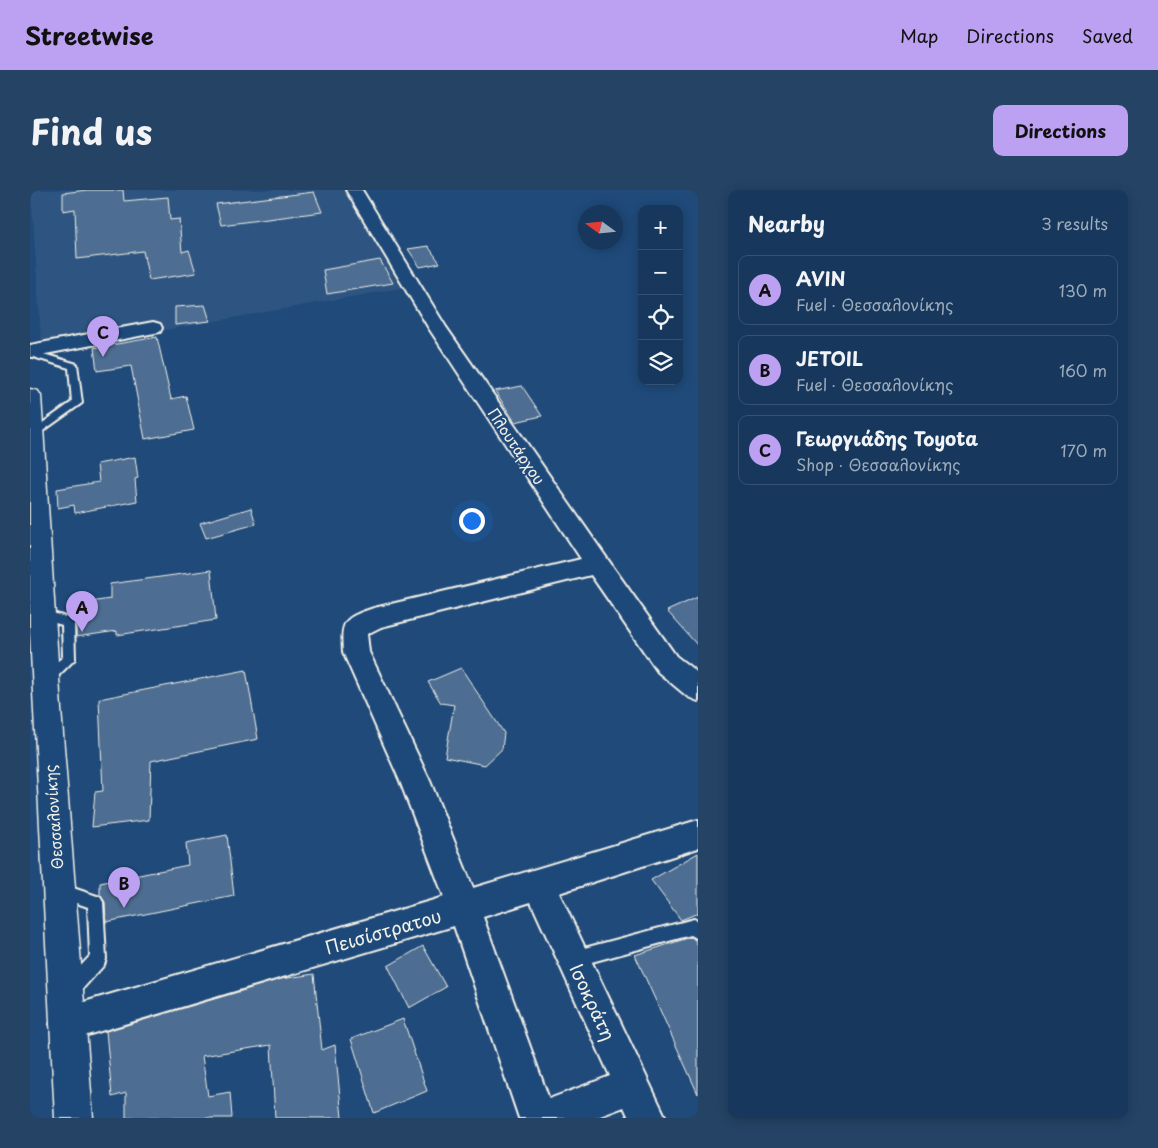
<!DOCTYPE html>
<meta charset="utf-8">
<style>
body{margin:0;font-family:"Playpen Sans",sans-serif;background:#244365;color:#f1f3f6}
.controls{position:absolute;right:15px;top:15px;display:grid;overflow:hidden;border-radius:10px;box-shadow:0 2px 12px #0003}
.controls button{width:45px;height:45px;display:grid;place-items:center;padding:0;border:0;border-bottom:1px solid #365272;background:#17385c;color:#f1f3f6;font:25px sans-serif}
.compass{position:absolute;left:548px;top:15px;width:45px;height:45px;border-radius:50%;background:#17385c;box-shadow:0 2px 12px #0003;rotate:285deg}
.you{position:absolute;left:441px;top:330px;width:18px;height:18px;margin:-12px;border:4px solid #fff;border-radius:50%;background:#1a73e8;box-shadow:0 0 0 8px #1a73e833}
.badge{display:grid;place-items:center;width:32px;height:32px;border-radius:50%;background:#bca0f2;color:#111;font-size:16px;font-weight:700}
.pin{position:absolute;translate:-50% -41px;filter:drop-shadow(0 1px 2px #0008)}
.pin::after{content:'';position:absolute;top:26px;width:18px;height:15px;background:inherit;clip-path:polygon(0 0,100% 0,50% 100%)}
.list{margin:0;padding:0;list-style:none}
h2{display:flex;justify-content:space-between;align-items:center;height:65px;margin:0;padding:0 20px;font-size:21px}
h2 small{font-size:16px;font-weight:400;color:#9eacbb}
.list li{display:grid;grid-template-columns:32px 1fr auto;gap:15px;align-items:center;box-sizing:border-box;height:70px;margin:0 10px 10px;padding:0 10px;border:1px solid #365272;border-radius:10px}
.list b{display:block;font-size:19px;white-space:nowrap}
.list p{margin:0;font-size:16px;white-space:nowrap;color:#9eacbb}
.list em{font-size:16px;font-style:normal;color:#9eacbb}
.icon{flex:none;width:28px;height:28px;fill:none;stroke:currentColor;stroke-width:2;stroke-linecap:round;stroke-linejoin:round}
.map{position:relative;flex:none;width:668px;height:928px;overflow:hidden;border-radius:10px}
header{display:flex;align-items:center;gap:30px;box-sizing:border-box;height:70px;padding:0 25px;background:#bca0f2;color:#111}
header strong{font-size:24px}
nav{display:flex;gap:28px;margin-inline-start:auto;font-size:18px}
.intro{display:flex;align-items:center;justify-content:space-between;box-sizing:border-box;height:120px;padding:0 30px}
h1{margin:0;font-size:35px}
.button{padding:12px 22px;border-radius:10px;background:#bca0f2;color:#111;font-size:18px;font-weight:700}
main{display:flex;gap:30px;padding:0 30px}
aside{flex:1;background:#17385c;border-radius:10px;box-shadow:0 2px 12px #0003}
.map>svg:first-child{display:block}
</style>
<header>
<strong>Streetwise</strong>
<nav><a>Map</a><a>Directions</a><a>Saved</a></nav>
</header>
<div class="intro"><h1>Find us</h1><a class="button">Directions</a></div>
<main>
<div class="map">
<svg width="668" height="928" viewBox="0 0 668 928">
<rect width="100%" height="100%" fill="#1f4a7a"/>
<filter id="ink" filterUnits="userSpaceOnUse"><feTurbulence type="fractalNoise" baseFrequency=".02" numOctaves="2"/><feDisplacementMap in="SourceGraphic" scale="10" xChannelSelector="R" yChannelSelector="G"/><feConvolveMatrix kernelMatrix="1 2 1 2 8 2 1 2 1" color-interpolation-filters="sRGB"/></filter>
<g filter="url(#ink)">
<path fill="#2d5581" d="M1 0H334L349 24 388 95 12 162Z"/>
<g fill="#4d6e92" stroke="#f4f1e8">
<path d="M57 0H93L94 11 138 7 140 30 149 29 152 62 159 60 166 83 119 90 113 61 47 69 45 19 33 21V3Z"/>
<path d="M284 2 292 22 191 35 186 14Z"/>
<path d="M398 56 410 73 390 77 378 59Z"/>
<path d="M350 70 363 93 297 104 293 80Z"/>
<path d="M175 115 180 131 145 135V117Z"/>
<path d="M127 147 141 209 156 206 164 240 115 249 101 176 67 181 64 158Z"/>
<path d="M492 196 512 226 485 232 465 201Z"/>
<path d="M105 267 108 288 105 289 107 311 45 323 44 315 28 318 27 299 69 292 67 274Z"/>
<path d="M221 318 226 334 176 348 170 333Z"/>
<path d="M181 380 186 430 87 445V441L46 447V432L41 427V415L80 409V394Z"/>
<path d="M668 407V456L637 421Z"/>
<path d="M431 478 474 543 472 559 455 575 415 567 424 515 411 513 398 492Z"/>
<path d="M216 480 228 549 121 571 119 630 62 637 65 602 73 601 69 509Z"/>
<path d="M197 645 204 706 76 732 75 712 70 705V693L158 675 156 653Z"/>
<path d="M668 663V723L651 730 621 690Z"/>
<path d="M661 747 664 749 668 756V904L605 765Z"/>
<path d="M393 756 416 797 379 818 358 776Z"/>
<path d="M284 784 292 860 305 855 312 928H245L241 855 172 866 178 906 200 902 202 928H96V903L82 907 76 841 251 789Z"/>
<path d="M373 829 397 901 344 923 321 849Z"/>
</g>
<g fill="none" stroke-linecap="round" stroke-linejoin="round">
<defs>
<g id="lane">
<path d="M0 160 47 174 52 213 3 248H0V242L42 212 39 178 0 166Z"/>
<path d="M13 420 42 429 44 432 45 469 20 494 15 495 10 494 9 490 10 486 33 467 32 435 9 428 7 425 9 422Z"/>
<path d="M31 694 70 707 73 712 76 769 74 775 47 805 41 807 35 805 33 799 35 793 60 766 58 717 26 706 23 701 26 696Z"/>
<path d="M664 729 668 731V749L661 745 543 777 537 775 535 769 537 763 543 761Z"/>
</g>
<g id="street">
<path d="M316 0H332L416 137 576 367 646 466 668 483V511L658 507 628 482 561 385 351 437 337 444 339 462 400 591 443 698 668 630V658L529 703 636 928H599L594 917 565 928H489L424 736 37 851 25 846 20 834 25 822 37 817 414 707 370 591 313 462C311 431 313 428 344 418L551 369 398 137ZM501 712 580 886 519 909 453 727Z"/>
<path d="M123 132 130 134 132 138 130 142 0 167V155Z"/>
</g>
<path id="primary" d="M0 199 8 201 11 206 31 519 63 928H25L0 443Z"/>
</defs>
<use href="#lane" stroke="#f4f1e8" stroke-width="4"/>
<use href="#street" stroke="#f4f1e8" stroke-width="4"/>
<use href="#primary" stroke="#f4f1e8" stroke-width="3"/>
<use href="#lane" fill="#1f4a7a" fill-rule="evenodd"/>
<use href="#street" fill="#1f4a7a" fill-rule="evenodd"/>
<use href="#primary" fill="#1f4a7a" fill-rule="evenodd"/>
</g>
</g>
<g text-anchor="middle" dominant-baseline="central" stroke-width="4" stroke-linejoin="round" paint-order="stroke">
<g font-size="15" fill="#f4f1e8" stroke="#1f4a7a">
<text transform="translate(487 256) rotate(56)">Πλουτάρχου</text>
<text transform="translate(23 627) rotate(-94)">Θεσσαλονίκης</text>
</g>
<g font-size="18" fill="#f4f1e8" stroke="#1f4a7a">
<text transform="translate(353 741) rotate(-16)">Πεισίστρατου</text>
<text transform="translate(563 812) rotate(65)">Ισοκράτη</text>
</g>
</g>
</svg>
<div class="controls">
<button>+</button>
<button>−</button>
<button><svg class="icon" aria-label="locate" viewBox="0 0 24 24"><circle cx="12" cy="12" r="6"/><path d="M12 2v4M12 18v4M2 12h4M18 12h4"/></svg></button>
<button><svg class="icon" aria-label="layers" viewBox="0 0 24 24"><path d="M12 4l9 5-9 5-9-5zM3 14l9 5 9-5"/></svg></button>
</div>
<svg class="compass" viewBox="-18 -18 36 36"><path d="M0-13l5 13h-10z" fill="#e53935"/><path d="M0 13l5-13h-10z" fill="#9eacbb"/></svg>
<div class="you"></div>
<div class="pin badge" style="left:52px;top:442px">A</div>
<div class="pin badge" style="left:94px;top:718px">B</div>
<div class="pin badge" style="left:73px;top:167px">C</div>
</div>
<aside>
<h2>Nearby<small>3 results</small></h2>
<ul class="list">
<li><span class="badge">A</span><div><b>AVIN</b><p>Fuel · Θεσσαλονίκης</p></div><em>130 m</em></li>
<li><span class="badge">B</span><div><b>JETOIL</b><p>Fuel · Θεσσαλονίκης</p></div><em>160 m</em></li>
<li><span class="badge">C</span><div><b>Γεωργιάδης Toyota</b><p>Shop · Θεσσαλονίκης</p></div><em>170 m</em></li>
</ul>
</aside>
</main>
